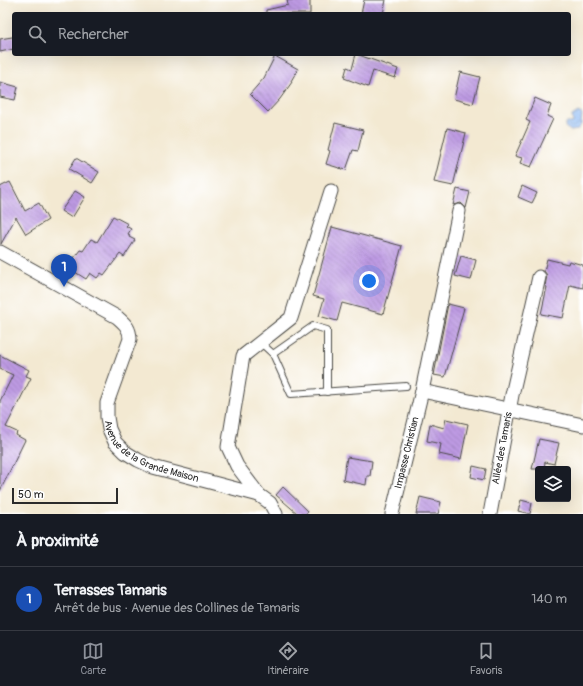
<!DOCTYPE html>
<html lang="fr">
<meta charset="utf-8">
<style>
body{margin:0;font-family:Pangolin,sans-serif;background:#20242c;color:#f1f3f6}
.controls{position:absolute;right:12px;bottom:12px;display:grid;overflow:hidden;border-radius:4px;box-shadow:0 4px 16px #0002}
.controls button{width:36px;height:36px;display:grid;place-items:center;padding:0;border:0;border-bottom:1px solid #363941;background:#171b24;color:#f1f3f6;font:20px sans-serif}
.scale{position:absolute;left:12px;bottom:10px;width:106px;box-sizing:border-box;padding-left:4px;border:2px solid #2b2b2b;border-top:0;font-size:11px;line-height:14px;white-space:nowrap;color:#2b2b2b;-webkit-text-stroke:3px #fff;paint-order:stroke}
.you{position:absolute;left:369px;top:281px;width:14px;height:14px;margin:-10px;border:3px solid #fff;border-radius:50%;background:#1a73e8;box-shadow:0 0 0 6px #1a73e833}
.badge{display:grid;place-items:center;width:26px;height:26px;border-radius:50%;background:#8c9099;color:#fff;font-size:13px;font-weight:700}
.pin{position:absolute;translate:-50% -33px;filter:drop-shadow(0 1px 2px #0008)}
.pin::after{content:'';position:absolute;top:21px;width:14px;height:12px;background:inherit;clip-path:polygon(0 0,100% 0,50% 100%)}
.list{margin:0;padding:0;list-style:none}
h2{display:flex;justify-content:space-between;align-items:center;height:52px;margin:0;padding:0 16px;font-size:17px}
h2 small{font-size:13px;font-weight:400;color:#9ea1a6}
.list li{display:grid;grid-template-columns:26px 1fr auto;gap:12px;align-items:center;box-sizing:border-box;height:64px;padding:0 16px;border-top:1px solid #363941}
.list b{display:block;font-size:15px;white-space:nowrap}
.list p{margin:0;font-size:13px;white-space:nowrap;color:#9ea1a6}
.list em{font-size:13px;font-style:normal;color:#9ea1a6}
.icon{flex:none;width:22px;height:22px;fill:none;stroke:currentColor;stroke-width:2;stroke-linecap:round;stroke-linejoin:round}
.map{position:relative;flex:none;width:583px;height:514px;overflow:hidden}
.search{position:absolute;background:#171b24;box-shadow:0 4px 16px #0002;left:12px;right:12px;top:12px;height:44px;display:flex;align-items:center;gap:10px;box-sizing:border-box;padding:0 14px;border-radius:4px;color:#9ea1a6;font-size:15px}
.sheet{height:116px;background:#171b24}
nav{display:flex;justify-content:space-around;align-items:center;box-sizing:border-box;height:56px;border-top:1px solid #363941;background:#171b24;font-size:11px;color:#9ea1a6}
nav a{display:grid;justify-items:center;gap:2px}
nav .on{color:#8c9099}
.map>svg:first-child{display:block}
</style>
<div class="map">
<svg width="583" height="514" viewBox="0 0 583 514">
<defs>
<pattern id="water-waves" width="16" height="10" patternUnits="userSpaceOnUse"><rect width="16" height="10" fill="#89b8f4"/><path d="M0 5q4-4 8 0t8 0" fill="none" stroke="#7096c6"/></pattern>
<pattern id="building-back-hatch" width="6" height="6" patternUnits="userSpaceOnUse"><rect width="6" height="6" fill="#bd9ae3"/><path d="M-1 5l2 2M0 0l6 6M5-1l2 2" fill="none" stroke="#9a7eb8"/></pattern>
</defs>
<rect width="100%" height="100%" fill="#fff"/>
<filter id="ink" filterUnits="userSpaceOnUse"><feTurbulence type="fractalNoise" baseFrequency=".025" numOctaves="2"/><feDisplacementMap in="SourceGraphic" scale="8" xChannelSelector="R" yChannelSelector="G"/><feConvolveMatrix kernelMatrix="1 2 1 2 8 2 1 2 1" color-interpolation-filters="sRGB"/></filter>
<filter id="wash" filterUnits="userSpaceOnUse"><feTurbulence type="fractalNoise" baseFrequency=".012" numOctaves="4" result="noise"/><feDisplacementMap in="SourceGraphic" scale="16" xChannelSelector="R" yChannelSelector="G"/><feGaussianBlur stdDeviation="0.9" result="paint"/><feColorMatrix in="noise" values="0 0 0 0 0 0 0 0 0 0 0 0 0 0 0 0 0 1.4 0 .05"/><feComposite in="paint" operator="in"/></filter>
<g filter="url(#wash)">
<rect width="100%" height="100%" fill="#f3e9d2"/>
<path fill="url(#water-waves)" stroke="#5a7290" d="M578 112 582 114 581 125 577 130 571 131 565 127 566 123H573L572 116Z"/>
<g id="blocks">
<g fill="url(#building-back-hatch)">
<path d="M287 0H310V14H266V10L288 5Z"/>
<path d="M364 0H386L383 14H361Z"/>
<path d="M12 37H14V49L0 52V39Z"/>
<path d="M356 54 398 69 395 78 373 71 368 87 344 78 347 67 352 69Z"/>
<path d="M275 56 298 69 291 81 292 82 280 99 268 112 250 94 264 78Z"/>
<path d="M460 72 480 77 473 104 454 99Z"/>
<path d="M0 82 18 87 15 100 0 97Z"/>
<path d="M535 98 551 105 547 116 553 119 531 167 520 163 522 158 515 156 530 122 526 120Z"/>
<path d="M335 123 363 130 358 151 353 150 346 170 326 164 330 151 328 150Z"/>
<path d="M447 128 466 133 453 186 434 182Z"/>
<path d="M76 158 99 172 92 183 69 169Z"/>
<path d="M10 182 25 211 39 203 48 220 26 234 16 217 1 244 0 187Z"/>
<path d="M522 186 537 193 532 203 518 197Z"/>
<path d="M457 189 470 192 466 208 461 203 453 205Z"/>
<path d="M75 191 85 197 72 218 61 211Z"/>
<path d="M113 216 128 224 126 226 131 229 128 234 130 235 129 237 135 240 124 257 120 254 104 275 101 273 97 278 90 273 86 279 67 267 80 250 83 251 91 239 97 242Z"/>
<path d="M332 227 402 246 383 314 342 303 337 321 319 316 324 299 313 296Z"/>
<path d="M461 256 476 260 471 280 455 276Z"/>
<path d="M547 259 568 264 569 261 583 265V288L570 285 563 318 541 314 547 287 545 286 547 275 544 271Z"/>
<path d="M448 304 464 308 445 377 434 375Z"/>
<path d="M0 355 29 370 26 376 31 378 6 427 17 432 16 435 25 440 0 491V401L13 375 0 369Z"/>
<path d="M446 419 468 424 461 459 439 454 441 444 427 441 430 424 444 428Z"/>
<path d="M539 439 559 443 554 464 545 462 544 469H532Z"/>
<path d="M347 457 372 461 370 476H367L366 485 343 480Z"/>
<path d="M473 466 486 469 484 480 471 477Z"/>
<path d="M283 487 308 511 306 514H298L276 495Z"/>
<path d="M420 497 441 502 438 514H416Z"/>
<path d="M521 500 532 503 530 514 518 511Z"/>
</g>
</g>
</g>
<g filter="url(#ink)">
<use href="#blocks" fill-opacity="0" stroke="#494844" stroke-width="1"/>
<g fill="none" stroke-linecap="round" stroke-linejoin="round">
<defs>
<g id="lane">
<path d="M260 342 273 354 291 394 406 386"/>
<path d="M273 354 313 326 327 330V392"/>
</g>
<g id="street">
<path id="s1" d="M0 252 117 317C125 324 130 328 130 339L107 403V417L109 429 115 442 125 452 138 460 153 467 259 495 270 503 276 514"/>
<path d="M422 391 583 425"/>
<path d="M259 495 237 466 228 447 243 356 291 318 331 191"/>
<path id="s2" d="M392 514 422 391 459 211"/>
<path id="s3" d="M490 514 512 395 539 277"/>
</g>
</defs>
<use href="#lane" stroke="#494844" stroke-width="8"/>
<use href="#street" stroke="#494844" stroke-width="15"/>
<use href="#lane" stroke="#fff" stroke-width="6"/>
<use href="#street" stroke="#fff" stroke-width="13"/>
</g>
</g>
<g text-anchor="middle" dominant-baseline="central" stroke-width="3" stroke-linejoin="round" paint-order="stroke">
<g font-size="10" fill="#2b2b2b" stroke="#fff">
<text stroke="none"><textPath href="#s1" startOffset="304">Avenue de la Grande Maison</textPath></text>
<text stroke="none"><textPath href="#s3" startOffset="67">Allée des Tamaris</textPath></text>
<text stroke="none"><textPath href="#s2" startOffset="63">Impasse Christian</textPath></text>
</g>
</g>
</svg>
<div class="controls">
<button><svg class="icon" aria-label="layers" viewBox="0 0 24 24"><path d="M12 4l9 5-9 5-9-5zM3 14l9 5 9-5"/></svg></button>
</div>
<div class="scale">50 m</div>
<div class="you"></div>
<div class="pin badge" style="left:64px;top:287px;background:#1a4fb4">1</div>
<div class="search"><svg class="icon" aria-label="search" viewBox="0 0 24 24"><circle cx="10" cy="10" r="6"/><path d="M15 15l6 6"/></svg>Rechercher</div>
</div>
<section class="sheet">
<h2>À proximité<small></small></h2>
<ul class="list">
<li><span class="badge" style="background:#1a4fb4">1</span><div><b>Terrasses Tamaris</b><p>Arrêt de bus · Avenue des Collines de Tamaris</p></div><em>140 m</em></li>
</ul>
</section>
<nav>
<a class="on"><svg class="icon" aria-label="map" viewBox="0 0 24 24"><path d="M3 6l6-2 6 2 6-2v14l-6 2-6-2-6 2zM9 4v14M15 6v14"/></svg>Carte</a>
<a><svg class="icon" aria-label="directions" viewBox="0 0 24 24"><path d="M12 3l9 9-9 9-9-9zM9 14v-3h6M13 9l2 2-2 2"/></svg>Itinéraire</a>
<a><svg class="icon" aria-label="saved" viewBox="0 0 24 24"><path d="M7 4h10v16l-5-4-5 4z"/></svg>Favoris</a>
</nav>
